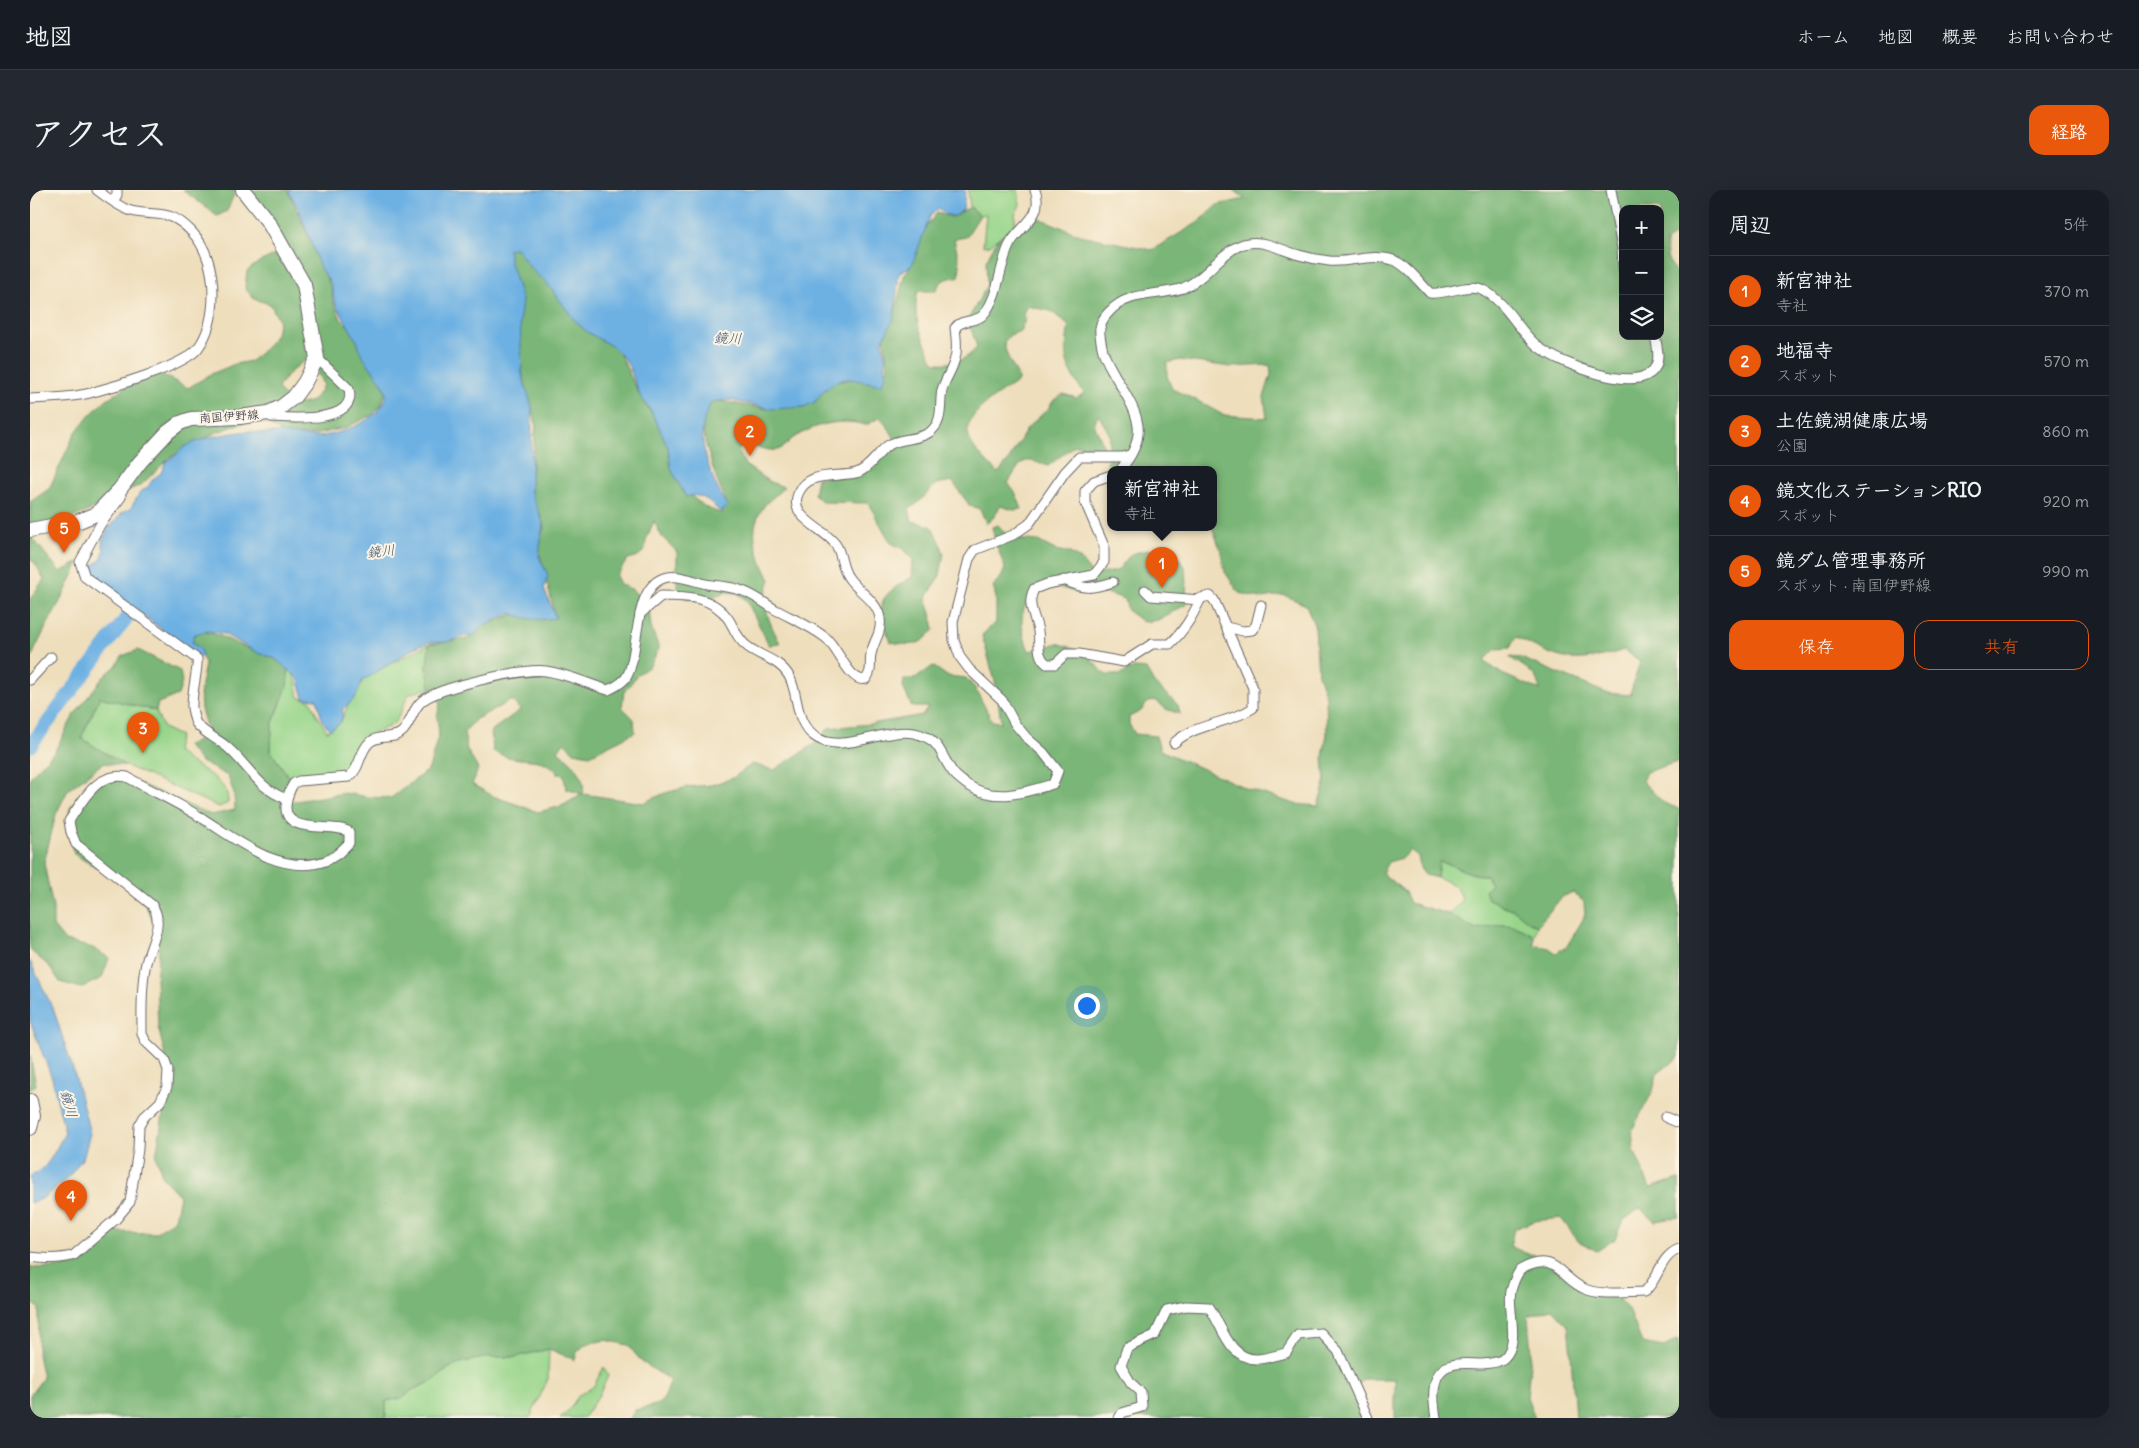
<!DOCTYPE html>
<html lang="ja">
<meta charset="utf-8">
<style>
body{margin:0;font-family:Delius,"Klee One",sans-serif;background:#242831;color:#f1f3f6}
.controls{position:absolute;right:15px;top:15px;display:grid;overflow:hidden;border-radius:10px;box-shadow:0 5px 20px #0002}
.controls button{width:45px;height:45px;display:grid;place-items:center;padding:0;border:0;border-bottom:1px solid #363941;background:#171b24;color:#f1f3f6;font:25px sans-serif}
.you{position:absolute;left:1056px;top:815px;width:18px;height:18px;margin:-12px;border:4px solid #fff;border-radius:50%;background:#1a73e8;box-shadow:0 0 0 8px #1a73e833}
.badge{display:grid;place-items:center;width:32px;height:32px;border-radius:50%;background:#ea580c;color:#fff;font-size:16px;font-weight:700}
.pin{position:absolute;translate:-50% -41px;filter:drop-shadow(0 1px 2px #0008)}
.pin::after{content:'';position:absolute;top:26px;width:18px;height:15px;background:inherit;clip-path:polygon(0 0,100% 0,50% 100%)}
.popup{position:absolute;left:1077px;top:276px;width:110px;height:65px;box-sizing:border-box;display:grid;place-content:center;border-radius:10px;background:#171b24;filter:drop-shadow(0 1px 4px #0005);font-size:16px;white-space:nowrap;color:#9ea1a6}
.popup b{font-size:19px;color:#f1f3f6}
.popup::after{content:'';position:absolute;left:50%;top:100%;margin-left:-10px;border:10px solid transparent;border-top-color:#171b24}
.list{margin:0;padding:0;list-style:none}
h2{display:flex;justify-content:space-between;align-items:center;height:65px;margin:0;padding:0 20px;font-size:21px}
h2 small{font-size:16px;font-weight:400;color:#9ea1a6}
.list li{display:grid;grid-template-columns:32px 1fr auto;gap:15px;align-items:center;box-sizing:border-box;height:70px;padding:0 20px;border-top:1px solid #363941}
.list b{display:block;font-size:19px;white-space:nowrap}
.list p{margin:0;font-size:16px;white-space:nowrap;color:#9ea1a6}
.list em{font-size:16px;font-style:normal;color:#9ea1a6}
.actions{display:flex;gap:10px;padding:15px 20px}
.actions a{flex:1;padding:11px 0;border:1px solid #ea580c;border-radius:15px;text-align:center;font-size:18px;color:#ea580c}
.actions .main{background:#ea580c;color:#fff}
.icon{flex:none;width:28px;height:28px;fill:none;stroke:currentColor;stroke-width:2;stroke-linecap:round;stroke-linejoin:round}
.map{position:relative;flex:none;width:1649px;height:1228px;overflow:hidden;border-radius:15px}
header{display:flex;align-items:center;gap:30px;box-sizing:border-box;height:70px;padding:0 25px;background:#171b24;border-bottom:1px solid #363941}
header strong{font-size:24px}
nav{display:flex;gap:28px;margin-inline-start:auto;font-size:18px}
.intro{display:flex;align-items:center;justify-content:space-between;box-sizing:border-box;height:120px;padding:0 30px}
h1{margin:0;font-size:35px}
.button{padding:12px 22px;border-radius:15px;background:#ea580c;color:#fff;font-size:18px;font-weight:700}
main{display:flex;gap:30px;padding:0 30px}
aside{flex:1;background:#171b24;border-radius:15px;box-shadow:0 5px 20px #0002}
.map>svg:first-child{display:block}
</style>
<header>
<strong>地図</strong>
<nav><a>ホーム</a><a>地図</a><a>概要</a><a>お問い合わせ</a></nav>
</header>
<div class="intro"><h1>アクセス</h1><a class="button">経路</a></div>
<main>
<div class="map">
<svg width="1649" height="1228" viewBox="0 0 1649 1228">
<rect width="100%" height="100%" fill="#fcf5e5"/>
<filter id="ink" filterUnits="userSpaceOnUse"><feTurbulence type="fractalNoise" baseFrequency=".02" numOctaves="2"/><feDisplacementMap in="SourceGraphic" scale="10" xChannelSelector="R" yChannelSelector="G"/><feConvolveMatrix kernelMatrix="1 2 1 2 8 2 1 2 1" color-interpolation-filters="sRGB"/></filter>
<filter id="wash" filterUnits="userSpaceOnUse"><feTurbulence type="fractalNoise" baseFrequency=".0096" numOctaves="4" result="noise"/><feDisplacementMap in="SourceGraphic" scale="20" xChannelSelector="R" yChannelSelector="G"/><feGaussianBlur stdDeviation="1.12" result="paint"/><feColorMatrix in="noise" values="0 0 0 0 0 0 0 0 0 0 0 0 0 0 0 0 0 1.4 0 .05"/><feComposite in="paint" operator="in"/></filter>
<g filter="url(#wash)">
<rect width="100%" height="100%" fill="#eedebc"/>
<g fill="#98d58b" stroke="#5d7c63">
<path d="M938 0H988L990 15 985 24V34L960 55 953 56 956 24 950 25 940 17Z"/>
<path d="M399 454 397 477 400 498 379 504C374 512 369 530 363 534 354 541 339 541 332 551 325 561 325 573 313 579 297 588 276 581 259 587L241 562 242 535 250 516 259 476 266 490 269 507 281 511 287 525 297 541 310 533 331 486 343 483Z"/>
<path d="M70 507 126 521 133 538 150 546 146 560C160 577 200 587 198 613L189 617 96 576 51 548Z"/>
<path d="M1408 672C1425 674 1439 686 1455 685L1461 694 1458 709 1486 721 1498 731 1507 736 1504 746C1482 731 1470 734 1446 740L1418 724 1432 711C1430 696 1421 692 1407 688Z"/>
<path d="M519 1159 518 1189 500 1228H356V1211L373 1208 382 1200 403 1191 419 1178 433 1172 459 1167H485Z"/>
<path d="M574 1177 578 1186 569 1205 553 1228H530L539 1220 549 1205 563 1197Z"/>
</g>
<g fill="#7ab677" stroke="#4e6c59" fill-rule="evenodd">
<path d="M153 0H213L205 2 197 21 187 26Z"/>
<path d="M220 0H258L301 98 303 111 311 129 320 138 342 179 351 187 356 201 351 216 343 224 315 238 283 245H255L238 234 219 231 187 242 139 268 111 295 89 304 56 322 34 331 0 335V312L19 299 45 243 61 224 77 209 123 180 158 198 181 184 205 174 221 171 237 157 246 144 249 130 240 114 224 109 215 98 217 81 229 72 249 63ZM275 170 287 183 293 194C285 220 261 219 248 198L258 184Z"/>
<path d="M1204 0H1649V43L1636 51 1637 67 1649 89V559L1647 572 1616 582 1612 591 1634 613 1649 619V867L1627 884 1623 901 1602 940 1604 960 1620 998 1649 989V1027L1625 1031 1610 1018 1592 1032 1585 1049 1567 1061 1548 1051 1531 1028 1504 1031 1484 1039 1480 1056 1495 1063 1522 1068 1540 1082 1555 1100 1584 1104 1600 1122 1612 1153 1634 1157 1649 1149V1228H1545L1541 1164 1538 1136 1522 1119 1498 1126 1501 1164 1497 1207 1505 1228H1365V1189H1334L1324 1199 1331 1228H600L605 1220C631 1214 634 1216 640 1190L612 1172 598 1155 576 1150 556 1154 547 1162 545 1170 519 1159 485 1167H459L433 1172 419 1178 403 1191 382 1200 373 1208 356 1211V1228H0V1205L13 1188 8 1165 9 1118 0 1111V1078L31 1077 51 1074 85 1042 125 1043 145 1029 150 1006 133 988 126 966 140 884 128 837 126 789 129 761 126 738 116 716 82 682 65 677 44 664 37 641 40 618 56 599 76 588 99 589 181 625 205 620 204 604 198 586 171 572 157 556 179 546 171 519 170 500 175 474 169 460 162 450 168 441C190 443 199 451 219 459 233 464 246 468 259 476L257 497 242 535 241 562 259 587 260 612 315 603 338 607 361 608 399 579 409 543 407 527 410 514 406 502 400 498 397 477 399 454 437 449 451 437 486 423 525 425 509 361 510 348 514 338 510 324 502 310 501 289 506 234 493 187 474 64 484 56 497 67 586 156 612 210 626 229 641 260 656 302 675 317 692 324 695 309C688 295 669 242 673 227 675 221 680 215 683 210L737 219 759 215 808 191 822 189 852 191 858 178 854 150 857 138 866 118 874 86 882 73 891 43 907 23 922 27 940 17 950 25 936 47 924 49 930 74 929 87C917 88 910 89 906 101H888C881 127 893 149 904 172 919 176 938 170 947 157L938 130 957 95 956 71 967 50 985 34 1007 27 1050 45 1122 60 1169 32 1187 15 1215 9ZM1593 19H1630V146H1593ZM997 116 1021 121 1039 136C1033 168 1035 177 1054 203L1047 208 1033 204 1024 210 1017 220 998 237 978 271 968 283C931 248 924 235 970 203 976 199 983 195 989 190 983 174 976 169 974 152L980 145 990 141 996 128 993 124ZM1150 170 1201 177 1240 175 1241 185 1234 207 1237 228 1193 225 1166 210 1142 199 1137 186V173ZM1068 224 1080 245 1076 295 1081 301V279H1183L1182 337 1190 358 1195 382 1209 403 1231 408 1254 405 1276 415 1285 437 1288 484 1296 507 1297 544 1293 567 1295 593 1288 616 1265 614 1218 599 1130 560 1126 546 1105 544 1099 534V527L1111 521 1117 513 1125 510 1136 519 1150 524 1148 515 1124 493 1116 479 1104 478 1090 485H1076L1053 461 1027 453 1014 458 999 461C990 437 988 425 1002 403L1028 397 1052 404 1073 402 1095 409 1098 421 1113 432 1128 430 1157 414 1155 376 1140 359 1117 360 1101 364 1087 381 1063 385 1050 369 1040 363 1025 360 1008 351 984 349 976 344 968 335 962 337 965 351 975 378 972 386 963 396 966 408V432L952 445 966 495 971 532 962 531 945 498 936 488 917 486 903 476 886 488 874 490 873 497 882 517H898L893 525 840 534 799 538 783 555 744 580 722 574 703 588 681 595 658 597 635 603 613 613 553 604C556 584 543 573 528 561L534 552 544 562 560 565 605 542 604 529 592 517 594 502 608 484 620 476 629 458 621 437 619 419 603 400 590 394 586 386 598 369 608 366 615 360 616 350 624 331 632 347 647 362V396L655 408 677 412 694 402 707 403 717 411 739 455 750 453C739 432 730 414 740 390 729 366 716 344 732 319 737 311 748 304 754 297L740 292 715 275 708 261 716 253C725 256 741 263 750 259 755 257 758 252 762 249 785 234 810 228 836 235L849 228 858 237 866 251 844 278 826 283 787 288 784 304 793 312 838 313 861 353 875 360 883 370 882 387C846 408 845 414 861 452 883 456 888 457 904 440L901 423 896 409 910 385 914 364 908 347 901 336 882 331 879 319 888 313 906 294 922 291 940 316 950 319 956 333 964 327 970 316 984 320 992 319 986 304 978 293C993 270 991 266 1018 276L1045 255 1065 259 1074 257 1064 234ZM1486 447C1532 471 1542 476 1594 460L1610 471 1600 505 1576 503 1491 468 1479 467C1493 476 1508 483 1510 500L1472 484 1454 471 1466 459 1480 458ZM482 510 490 520 461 541 463 561C468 563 473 566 478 567 497 572 517 566 528 584L534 585 536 599 552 604 532 616 508 622 463 606 442 594 448 579 437 560 434 542 446 529ZM1380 660 1388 666 1390 678 1395 685 1407 688 1409 672C1425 674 1439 686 1455 685L1461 694 1455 701 1458 709 1486 721 1498 731 1507 736 1532 707 1543 702 1554 712 1555 725 1552 731 1537 756 1526 763 1519 758 1504 755V746C1482 731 1470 734 1446 740L1418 724 1380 713 1375 702 1352 683 1358 672 1372 668Z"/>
<path d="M1 346 30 382 49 372C35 406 14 437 0 471V409L14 389 5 373 0 369Z"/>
<path d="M108 460 150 481 152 492 148 505 128 513 126 521 70 507 51 548 96 576 73 573 38 600 26 624 14 673 23 718V736L35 751 63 758 79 768 72 788 51 798 30 792 20 777 0 760V587L25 561 44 525 74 486 86 476 92 466Z"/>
<path d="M0 865 6 895 0 900Z"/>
</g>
<g fill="#6db1e3" stroke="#486a8f">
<path d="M258 0H935L933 20 925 26 916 25 909 18 901 24 882 75 869 83 864 128 852 152 855 165 856 185 851 195 821 189 809 190 793 201 785 212 774 217 742 219 700 210 681 212C678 220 674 227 673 235 668 256 686 300 698 317L690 322C680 311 671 302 656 307L641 279 638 257 621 221 610 206 600 178 593 167 583 157 557 142 545 131 516 92 502 80 486 58 478 59 480 73 492 110 490 128 492 184 502 217 501 302 513 333 509 367 518 385 514 399 526 428C509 431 497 430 481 423L451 437 445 446H435L417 452H399L386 457 332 491C328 504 325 511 313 518L311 532 300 540 292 530 287 509 274 508 268 488 244 468 228 463 194 444 179 441 165 444 162 452 171 460 172 466H168L57 384 55 380 71 370 74 361 72 351 77 341 92 323 101 318 110 302 118 297 123 289 131 283 136 271C147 267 149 259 158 255 175 247 203 242 222 241 232 245 242 242 252 243 264 244 275 247 287 247 307 245 352 230 356 207 359 192 329 171 328 153L305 113 301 94 290 78 269 20Z"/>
<path d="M0 771 24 821 44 882 60 943 54 966 38 988 13 1008 0 1013V986C18 981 26 958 35 943L22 888 0 831Z"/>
</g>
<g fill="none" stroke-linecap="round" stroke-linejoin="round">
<path stroke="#6db1e3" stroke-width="14" d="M0 556 110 410"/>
</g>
</g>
<g filter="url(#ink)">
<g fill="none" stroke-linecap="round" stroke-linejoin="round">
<defs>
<g id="minor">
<path d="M1581 0 1592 58 1593 79"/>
<path d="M84 10 87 5V0"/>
<path d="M0 209C20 208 41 208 60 203 83 197 155 176 168 158 179 143 183 122 183 104 183 82 177 57 161 41 140 20 132 26 106 22 95 21 76 7 67 0"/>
<path d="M238 223 241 227C261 228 328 234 319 199L287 168"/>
<path d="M1091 279C1122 242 1106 222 1084 184 1079 175 1074 167 1072 157 1071 151 1069 143 1070 138 1071 132 1075 126 1079 122 1099 100 1128 107 1153 98 1178 88 1192 58 1218 53 1236 50 1253 61 1269 65 1279 68 1290 70 1299 71 1321 73 1343 63 1363 70 1378 76 1389 92 1400 103 1418 105 1439 91 1455 101 1479 115 1489 143 1510 158 1529 173 1611 207 1626 176 1630 168 1627 155 1625 146"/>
<path d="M1081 285 1064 291 1055 301V312L1074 356V372L1064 385 1017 394 1004 399C996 415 1005 425 1008 441 1010 453 1006 466 1017 474H1025L1036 464H1049L1094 472 1122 454H1140C1155 440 1163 425 1171 408L1180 406 1184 410 1223 498V518C1199 534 1166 533 1144 553"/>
<path d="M90 300 91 307 70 335 50 372 55 387 167 469C169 475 161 505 162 518 163 522 164 530 166 533 173 543 188 549 197 557 219 576 228 599 257 609"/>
<path d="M1034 390C1055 400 1061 399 1083 392"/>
<path d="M1115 400 1121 406 1170 410"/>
<path d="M610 424 631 406C656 406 684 406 699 430 705 440 708 450 718 457 733 468 751 470 760 488 769 507 765 532 784 546 810 566 855 537 884 543 911 549 909 563 922 581 925 586 931 590 936 594 964 613 993 603 1023 594L1028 581 1013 562 996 547 985 534 972 510 939 479 930 467 924 450 923 432 939 369 945 360 983 345 999 334 1035 282 1049 267H1092L1099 265"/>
<path d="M1196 437 1213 441 1222 440 1226 435 1231 415"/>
<path d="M0 490 21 467"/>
<path d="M1635 927 1649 933"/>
<path d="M0 1067C15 1069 30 1070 44 1065L86 1029 100 1012 108 959 109 936 114 927 130 912 137 897 138 880 134 869 116 852 112 844C112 822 111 799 115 778 118 757 136 735 122 715L46 654 41 642 39 631C53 610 67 581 97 587 120 600 144 611 167 625 204 647 248 687 295 671 305 668 312 660 319 653V642C305 632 254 646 256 616 257 608 259 600 264 593L269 591 319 587C331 578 329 561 340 552 350 544 363 550 372 542 381 534 382 519 392 511 409 497 494 478 516 481 538 484 557 494 578 500 585 497 595 492 598 484 610 460 602 393 638 387 649 385 662 390 672 393 684 396 698 396 710 400 723 404 734 413 746 420 763 429 781 436 796 448 808 458 820 494 836 489 843 480 839 473 841 464 844 449 852 444 850 428 847 410 827 401 818 387 811 377 812 364 806 355 796 339 758 328 768 304 778 280 806 288 826 283 838 280 847 264 857 256 870 247 888 251 900 242 914 231 909 215 912 200 915 189 923 179 925 168 928 159 926 147 925 138 932 128 946 133 953 125 969 107 969 77 979 56 989 35 1015 28 1005 0"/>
<path d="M1089 1228 1092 1223 1112 1217 1111 1202 1101 1193 1091 1176 1097 1158 1125 1145 1137 1120 1156 1116 1179 1117C1192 1135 1199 1169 1226 1169 1235 1169 1247 1165 1256 1163L1268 1145 1291 1143 1308 1161 1338 1228"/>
<path d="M1406 1228C1403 1211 1399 1180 1422 1175 1431 1172 1443 1174 1453 1174 1460 1173 1469 1173 1474 1168 1491 1152 1477 1119 1481 1101 1483 1093 1486 1086 1490 1080 1526 1059 1530 1089 1555 1099 1572 1106 1596 1102 1614 1102 1629 1090 1629 1067 1649 1059"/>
<path d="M1647 1228 1649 1227"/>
</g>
<g id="primary">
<path d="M0 340 49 331 66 324 90 299 110 272 138 242 150 233 161 229 210 227 238 223 251 217 264 207 275 192 287 168 274 95 239 33 213 0"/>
<path d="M0 911 3 926 0 938"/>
</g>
</defs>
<use href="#minor" stroke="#696468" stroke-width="11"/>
<use href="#primary" stroke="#696468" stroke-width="16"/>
<use href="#minor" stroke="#fff" stroke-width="9"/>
<use href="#primary" stroke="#fff" stroke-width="14"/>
</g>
</g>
<g text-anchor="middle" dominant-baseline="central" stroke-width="4" stroke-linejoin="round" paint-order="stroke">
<g font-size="12" fill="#22223b" stroke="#fcf5e5">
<text transform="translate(199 226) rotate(-4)">南国伊野線</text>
</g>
<g font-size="14" font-style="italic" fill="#3c5476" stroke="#fcf5e5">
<text transform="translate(698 148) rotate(2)">鏡川</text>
<text transform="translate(351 361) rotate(-6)">鏡川</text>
<text transform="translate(39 914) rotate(75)">鏡川</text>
</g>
</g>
</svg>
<div class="controls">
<button>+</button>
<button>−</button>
<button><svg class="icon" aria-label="layers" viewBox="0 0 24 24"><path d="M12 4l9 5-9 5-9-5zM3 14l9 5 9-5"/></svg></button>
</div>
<div class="you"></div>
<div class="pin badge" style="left:1132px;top:398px">1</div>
<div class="popup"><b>新宮神社</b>寺社</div>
<div class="pin badge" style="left:720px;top:266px">2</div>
<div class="pin badge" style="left:113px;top:563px">3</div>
<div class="pin badge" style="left:41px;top:1031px">4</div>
<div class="pin badge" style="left:34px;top:363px">5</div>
</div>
<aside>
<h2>周辺<small>5件</small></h2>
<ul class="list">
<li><span class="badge">1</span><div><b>新宮神社</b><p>寺社</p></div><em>370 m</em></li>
<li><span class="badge">2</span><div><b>地福寺</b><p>スポット</p></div><em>570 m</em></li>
<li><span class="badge">3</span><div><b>土佐鏡湖健康広場</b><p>公園</p></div><em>860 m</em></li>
<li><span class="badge">4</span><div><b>鏡文化ステーションRIO</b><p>スポット</p></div><em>920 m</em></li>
<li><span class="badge">5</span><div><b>鏡ダム管理事務所</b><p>スポット · 南国伊野線</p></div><em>990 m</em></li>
</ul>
<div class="actions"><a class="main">保存</a><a>共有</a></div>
</aside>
</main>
